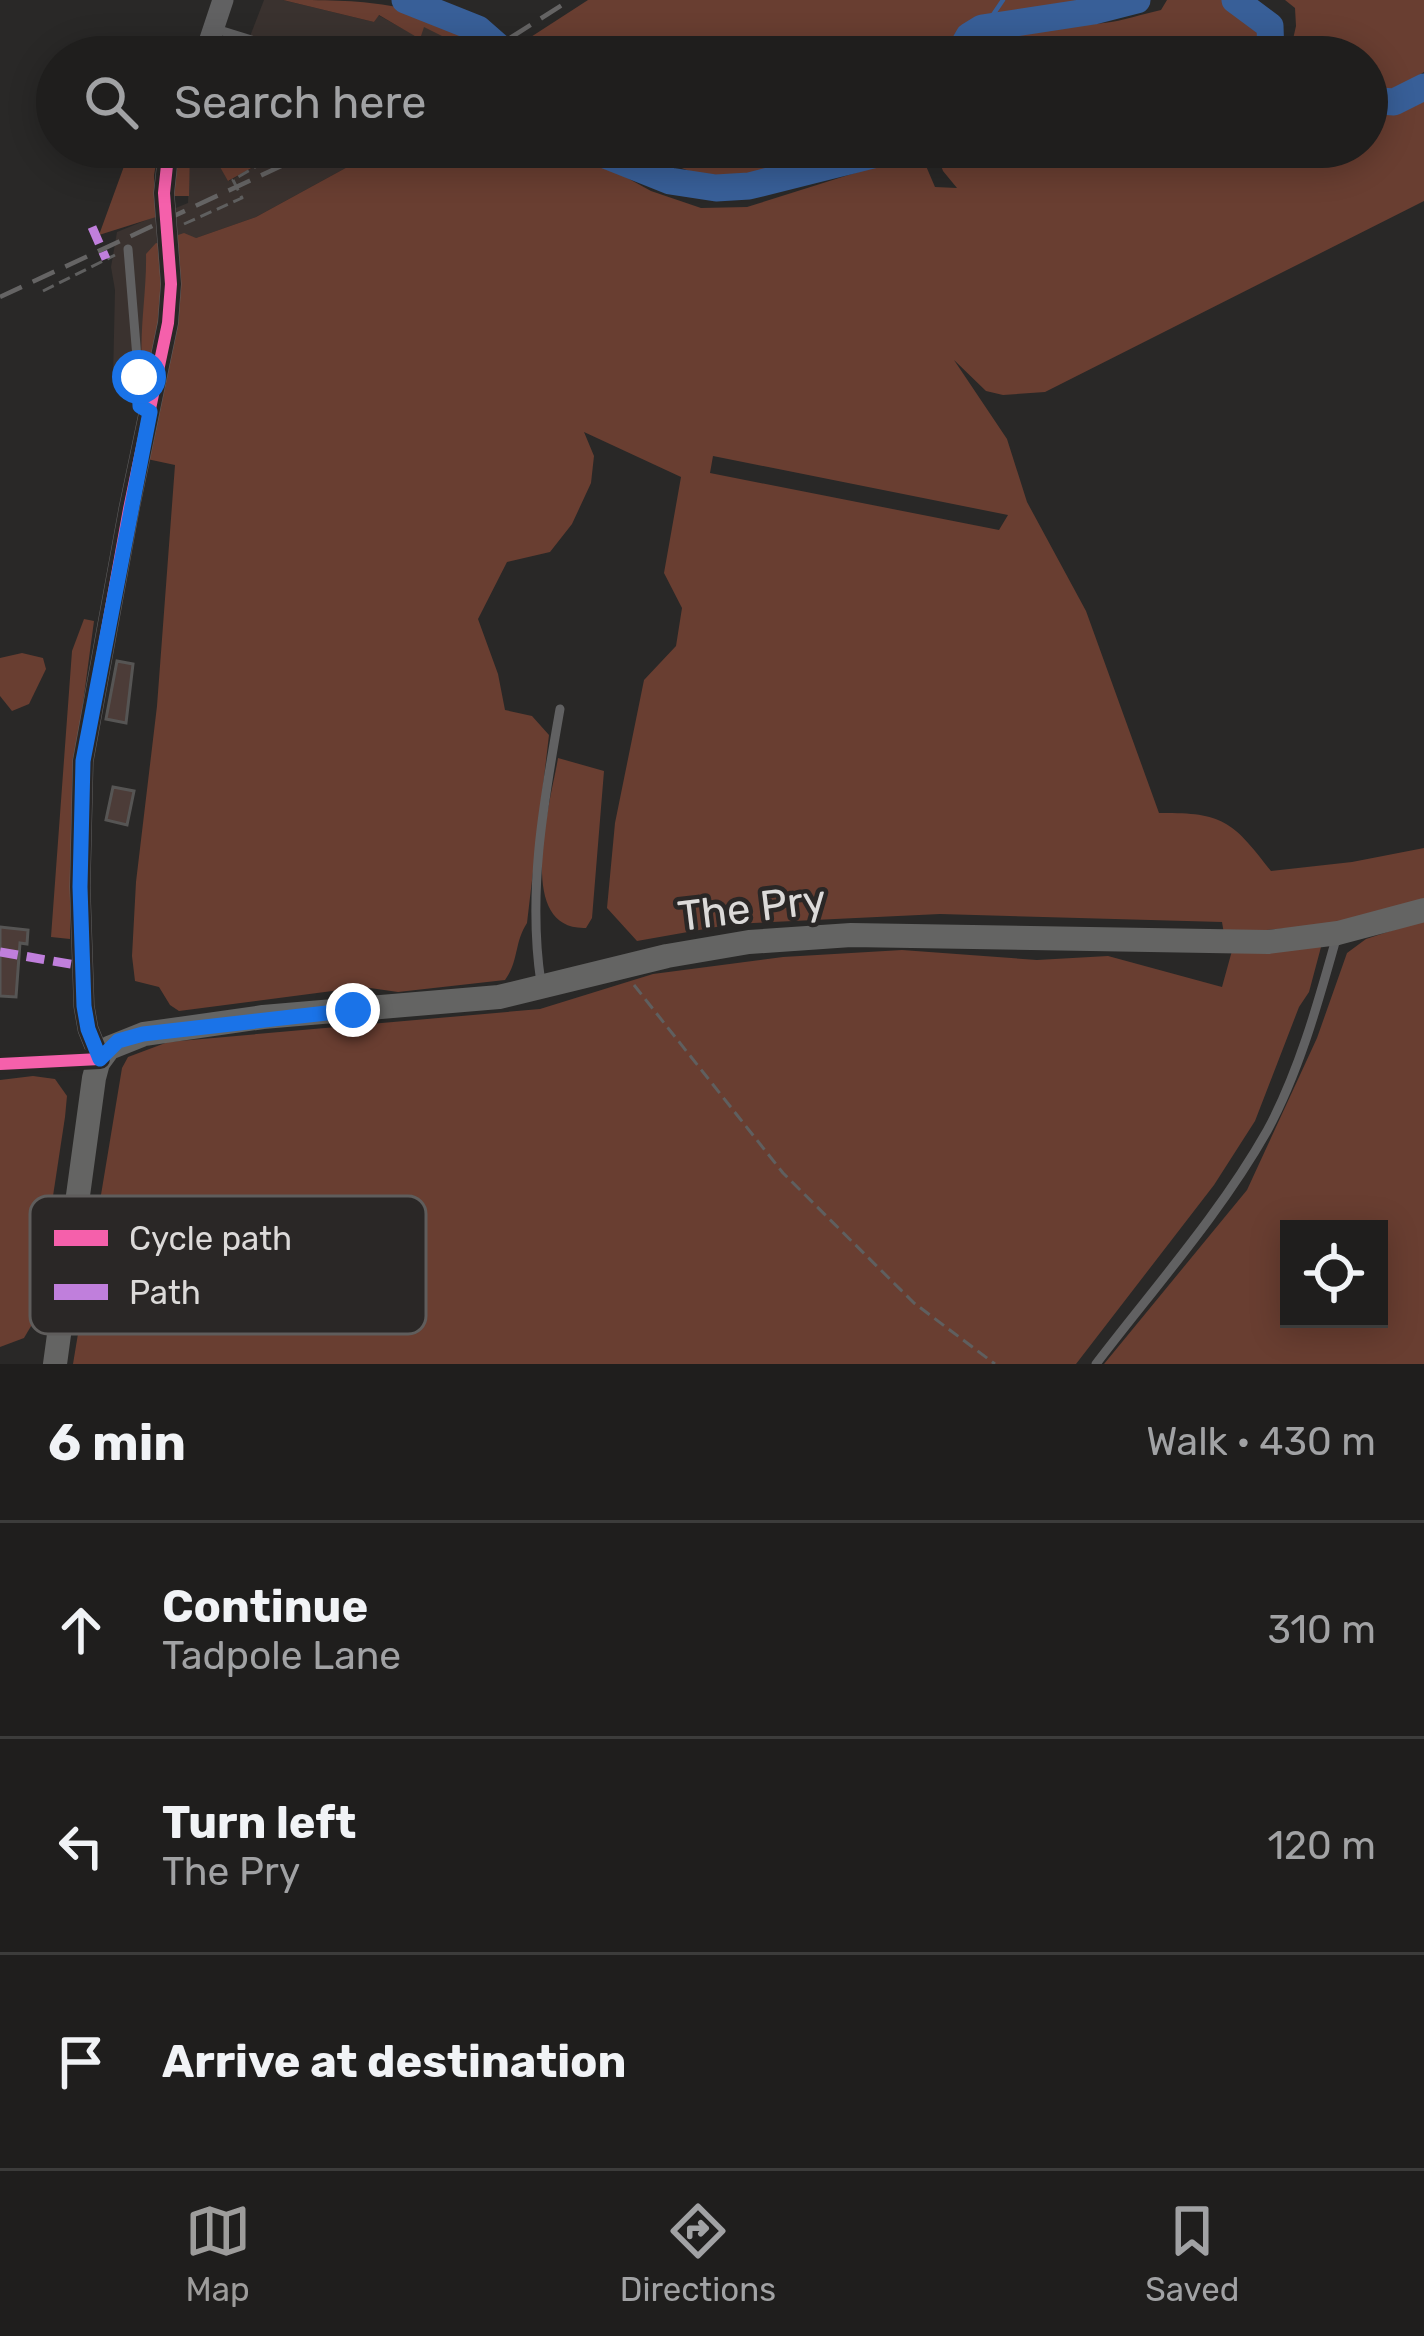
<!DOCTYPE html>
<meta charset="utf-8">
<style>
body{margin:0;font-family:Rubik,sans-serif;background:#2c2b2a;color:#f1f3f6}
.controls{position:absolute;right:36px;bottom:36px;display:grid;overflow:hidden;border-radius:0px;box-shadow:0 6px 30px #0003}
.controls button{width:108px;height:108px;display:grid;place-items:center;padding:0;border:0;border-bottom:3px solid #3c3c3b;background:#1f1e1d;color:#f1f3f6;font:60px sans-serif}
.stop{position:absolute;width:36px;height:36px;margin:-27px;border:9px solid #1a73e8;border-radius:50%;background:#fff}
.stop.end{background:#1a73e8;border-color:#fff;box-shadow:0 3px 12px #0008}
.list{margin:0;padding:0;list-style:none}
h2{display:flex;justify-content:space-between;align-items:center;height:156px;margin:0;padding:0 48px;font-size:51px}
h2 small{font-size:39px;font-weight:400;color:#a1a2a4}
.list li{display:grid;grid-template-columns:78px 1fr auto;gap:36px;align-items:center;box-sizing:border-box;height:216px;padding:0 48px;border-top:3px solid #3c3c3b}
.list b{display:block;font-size:45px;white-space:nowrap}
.list p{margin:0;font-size:39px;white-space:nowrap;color:#a1a2a4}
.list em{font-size:39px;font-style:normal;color:#a1a2a4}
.icon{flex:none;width:66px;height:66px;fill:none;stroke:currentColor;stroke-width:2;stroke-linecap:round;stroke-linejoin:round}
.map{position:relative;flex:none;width:1424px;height:1364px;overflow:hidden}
.search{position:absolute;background:#1f1e1d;box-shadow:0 6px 30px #0003;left:36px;right:36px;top:36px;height:132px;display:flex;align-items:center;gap:30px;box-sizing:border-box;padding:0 42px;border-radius:66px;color:#a1a2a4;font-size:45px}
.sheet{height:804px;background:#1f1e1d}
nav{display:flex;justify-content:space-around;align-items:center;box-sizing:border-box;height:168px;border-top:3px solid #3c3c3b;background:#1f1e1d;font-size:33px;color:#a1a2a4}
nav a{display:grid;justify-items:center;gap:6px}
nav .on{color:#9d9c9b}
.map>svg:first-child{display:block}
</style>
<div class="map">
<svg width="1424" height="1364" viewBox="0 0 1424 1364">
<rect width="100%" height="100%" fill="#292827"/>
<g fill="#3a322f">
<path d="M264 0H283L374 22 378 15 420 38 423 26 465 44 482 57H247L244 52Z"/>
<path d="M196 147 216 160 229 181 289 147H384L256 217 196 238 150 374 144 380 113 378 115 290 111 267 117 232 188 203 190 152Z"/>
</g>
<g fill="#693e31" fill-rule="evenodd">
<path d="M283 0C362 0 417 0 486 44L476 53 424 27 420 39 379 15 374 22Z"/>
<path d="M588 0H1096L1026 11 975 25 954 57H526L520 44Z"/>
<path d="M1167 0H1229L1267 28 1265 57H968C992 20 1064 28 1104 23 1123 21 1142 14 1161 10Z"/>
<path d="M1285 0H1424V72L1395 90 1367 85V57H1289L1296 26 1295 8Z"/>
<path d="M1424 99V201L1045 392 1003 395 986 391 954 360 1007 439 1027 502 1086 611 1159 813C1224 812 1233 822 1271 871L1352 862 1424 848V901L1343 923 1224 934 1222 922 940 914 733 924 637 941 607 908 615 823 644 680 676 646 682 608 664 573 681 477 584 432 594 456 591 483 572 524 550 552 507 562 478 619 498 674 505 710 532 716 549 735 527 923C514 943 519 961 505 980L398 992 363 987 179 1011 170 1005 159 987 135 981 132 956 136 882 157 706 175 465 147 459 178 235 184 233 196 238 256 217 384 147H571L651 191 701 208 747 207 912 155 926 166 935 187 957 188 943 171 934 147H1367V107L1402 109ZM713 456 1008 515 999 530 710 473Z"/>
<path d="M131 147H159L154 175 156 217 99 235Z"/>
<path d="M177 147H213C235 178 261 147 289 147L228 181 216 160 195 148 190 152 189 196H173Z"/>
<path d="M630 147H876L750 178 694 173Z"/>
<path d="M156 243 162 244V301L150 374 144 380C137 339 147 296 146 254Z"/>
<path d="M84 619 94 621 73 778 70 939 51 937 72 651Z"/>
<path d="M22 653 43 658 46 669 29 704 12 711 0 696V658Z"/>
<path d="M558 758 604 771 592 918 586 928C513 931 551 801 558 758Z"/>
<path d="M1424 920V1364H1104L1247 1190 1317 1038 1347 953 1366 939ZM1289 1229H1379V1319H1289Z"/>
<path d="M1233 947H1321L1309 992 1299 1007 1255 1121 1214 1185 1076 1364H73L122 1068 128 1057 168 1042 540 1009 653 974 783 957 902 950 1037 960 1108 956 1222 987Z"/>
<path d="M33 1076 55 1079 67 1096 65 1117 34 1321 24 1338 0 1347V1080Z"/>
</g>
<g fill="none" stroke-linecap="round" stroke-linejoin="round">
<path stroke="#385f98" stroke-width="4.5" d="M984 28 1003 0"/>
<g stroke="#385f98" stroke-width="27">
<path d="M405 0 478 29 510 57"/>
<path d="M1235 0 1270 26 1271 57"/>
<path d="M957 57 969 36 982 28 1094 11 1137 0"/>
<path d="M1367 100 1394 102 1424 87"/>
<path d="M585 147 670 181 716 188 749 186 905 147"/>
</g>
</g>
<g fill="#4c3c38" stroke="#565554" stroke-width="3">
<path d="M117 661 133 664 126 723 106 719Z"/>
<path d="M113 787 134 791 127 825 106 820Z"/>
<path d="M0 927 28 930 27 944 20 943 16 997 0 996Z"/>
</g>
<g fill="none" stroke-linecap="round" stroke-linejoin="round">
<g stroke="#5f5f5f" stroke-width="3" stroke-dasharray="12 6" stroke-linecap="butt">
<path d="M184 224 242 198 233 180 289 147"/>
<path d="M43 291 115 255"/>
<path d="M634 985 783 1173 914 1303 995 1364"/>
</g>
<g stroke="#616162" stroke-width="9">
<path d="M216 29 274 47"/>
<path d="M128 249 141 406 145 409"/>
<path d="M541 983C527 891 544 800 560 709"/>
<path d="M1096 1364C1154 1288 1220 1214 1267 1131 1299 1072 1318 1003 1336 939"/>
</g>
<path stroke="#616162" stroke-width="16" d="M0 1064 52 1062"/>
<g stroke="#616162" stroke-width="21">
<path d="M204 57 223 0"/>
<path d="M100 1059 88 1029 84 1006 80 887 83 761 129 509 168 323 171 284 164 193 169 147"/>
</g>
<path stroke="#646463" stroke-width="24" d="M55 1364 94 1078 98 1063 109 1048 144 1034 263 1017 499 997 667 956 749 942 851 935 1268 942 1338 933 1424 910"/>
<g stroke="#656464" stroke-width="4.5" stroke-dasharray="24 12" stroke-linecap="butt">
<path d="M480 57 570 0"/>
<path d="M0 297 322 147"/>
</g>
<g stroke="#c07fdc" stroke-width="9" stroke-dasharray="18 9" stroke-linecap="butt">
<path d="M92 227 106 259"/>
<path d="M0 952 82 966"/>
</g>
<defs>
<path id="cycleway" d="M0 1064 100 1059 88 1029 84 1006 80 887 83 761 129 509 168 323 171 284 164 193 169 147"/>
</defs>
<use href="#cycleway" stroke="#2a2726" stroke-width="20"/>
<use href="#cycleway" stroke="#f560ab" stroke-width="12"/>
</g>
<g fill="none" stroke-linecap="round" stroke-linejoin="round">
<path stroke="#1a73e8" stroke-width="15" d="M139 377 140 406 150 412 83 761 80 887 84 1006 88 1029 100 1059 118 1041 143 1034 353 1010"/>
</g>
<g text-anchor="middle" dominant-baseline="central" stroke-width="9" stroke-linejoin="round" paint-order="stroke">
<g font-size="42" fill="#dcdad9" stroke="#2a2726">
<text transform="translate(752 908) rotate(-7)">The Pry</text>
</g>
</g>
<rect x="30" y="1196" width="396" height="138" rx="18" fill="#2a2726" stroke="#5f5d5c" stroke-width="3"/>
<rect x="54" y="1230" width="54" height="16" fill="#f560ab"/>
<rect x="54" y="1284" width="54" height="16" fill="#c07fdc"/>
<g font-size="33" fill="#dcdad9">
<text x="129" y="1250">Cycle path</text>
<text x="129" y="1304">Path</text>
</g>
</svg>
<div class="controls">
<button><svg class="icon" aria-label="locate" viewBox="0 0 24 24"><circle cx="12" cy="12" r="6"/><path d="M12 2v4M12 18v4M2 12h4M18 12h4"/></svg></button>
</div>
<div class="stop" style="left:139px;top:377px"></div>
<div class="stop end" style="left:353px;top:1010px"></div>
<div class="search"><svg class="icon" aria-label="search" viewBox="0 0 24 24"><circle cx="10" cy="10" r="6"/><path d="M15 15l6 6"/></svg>Search here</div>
</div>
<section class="sheet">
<h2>6 min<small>Walk · 430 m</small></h2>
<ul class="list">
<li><svg class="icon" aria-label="ahead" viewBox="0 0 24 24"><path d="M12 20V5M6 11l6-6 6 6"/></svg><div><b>Continue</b><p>Tadpole Lane</p></div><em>310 m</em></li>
<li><svg class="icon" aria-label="left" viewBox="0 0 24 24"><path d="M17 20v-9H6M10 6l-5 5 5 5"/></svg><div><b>Turn left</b><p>The Pry</p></div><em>120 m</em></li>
<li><svg class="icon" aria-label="arrive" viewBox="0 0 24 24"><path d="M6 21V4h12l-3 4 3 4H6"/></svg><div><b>Arrive at destination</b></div></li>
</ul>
</section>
<nav>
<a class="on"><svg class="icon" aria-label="map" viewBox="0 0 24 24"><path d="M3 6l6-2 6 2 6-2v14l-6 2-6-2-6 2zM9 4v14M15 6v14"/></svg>Map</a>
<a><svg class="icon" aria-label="directions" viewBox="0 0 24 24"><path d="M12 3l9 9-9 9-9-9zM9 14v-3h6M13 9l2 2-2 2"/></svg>Directions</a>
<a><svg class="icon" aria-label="saved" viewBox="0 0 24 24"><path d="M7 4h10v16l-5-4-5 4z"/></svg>Saved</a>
</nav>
